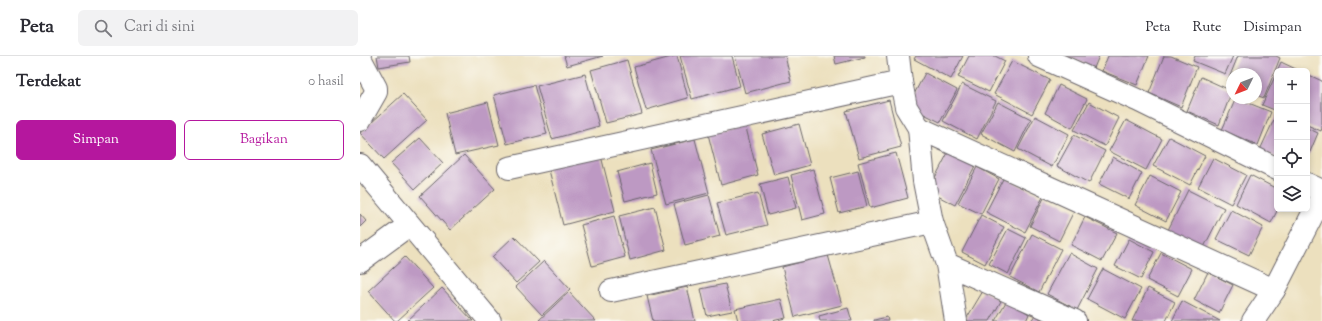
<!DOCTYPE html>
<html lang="id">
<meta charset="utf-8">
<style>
body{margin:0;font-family:"Sorts Mill Goudy",serif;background:#f2f2f3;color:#2b2b33}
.controls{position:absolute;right:12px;top:12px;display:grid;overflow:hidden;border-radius:6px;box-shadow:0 2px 6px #0003}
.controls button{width:36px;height:36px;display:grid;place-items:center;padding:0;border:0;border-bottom:1px solid #e1e1e2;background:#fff;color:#2b2b33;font:20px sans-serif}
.compass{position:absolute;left:866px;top:12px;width:36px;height:36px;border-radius:50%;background:#fff;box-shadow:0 2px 6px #0003;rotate:227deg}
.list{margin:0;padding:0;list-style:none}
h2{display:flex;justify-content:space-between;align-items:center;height:52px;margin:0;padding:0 16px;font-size:17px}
h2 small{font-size:13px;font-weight:400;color:#7c7c81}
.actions{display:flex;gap:8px;padding:12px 16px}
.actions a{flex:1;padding:9px 0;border:1px solid #b5179e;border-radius:6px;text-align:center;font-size:14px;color:#b5179e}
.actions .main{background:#b5179e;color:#fff}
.icon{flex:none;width:22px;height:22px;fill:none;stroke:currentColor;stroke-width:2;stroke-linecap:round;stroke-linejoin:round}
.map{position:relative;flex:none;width:962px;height:265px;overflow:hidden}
header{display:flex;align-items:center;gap:24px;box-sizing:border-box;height:56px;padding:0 20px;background:#fff;border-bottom:1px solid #e1e1e2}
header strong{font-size:19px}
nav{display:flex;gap:22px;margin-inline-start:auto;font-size:14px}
.search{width:280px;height:36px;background:#f2f2f3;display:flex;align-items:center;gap:10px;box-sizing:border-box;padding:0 14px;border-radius:6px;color:#7c7c81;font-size:15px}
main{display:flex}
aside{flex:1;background:#fff}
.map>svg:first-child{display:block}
</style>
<header>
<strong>Peta</strong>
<div class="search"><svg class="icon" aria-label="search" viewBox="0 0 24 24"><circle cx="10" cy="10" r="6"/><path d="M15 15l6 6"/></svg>Cari di sini</div>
<nav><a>Peta</a><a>Rute</a><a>Disimpan</a></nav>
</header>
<main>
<aside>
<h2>Terdekat<small>0 hasil</small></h2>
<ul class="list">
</ul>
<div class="actions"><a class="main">Simpan</a><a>Bagikan</a></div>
</aside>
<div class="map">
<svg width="962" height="265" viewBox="0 0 962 265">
<rect width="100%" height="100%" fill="#fdfcf7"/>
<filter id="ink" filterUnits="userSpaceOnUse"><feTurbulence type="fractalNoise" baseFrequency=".025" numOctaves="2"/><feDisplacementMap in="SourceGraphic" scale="8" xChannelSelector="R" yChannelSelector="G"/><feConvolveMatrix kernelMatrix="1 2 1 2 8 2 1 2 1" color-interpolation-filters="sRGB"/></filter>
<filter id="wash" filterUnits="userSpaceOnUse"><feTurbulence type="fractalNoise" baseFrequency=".012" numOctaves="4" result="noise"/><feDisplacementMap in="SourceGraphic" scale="16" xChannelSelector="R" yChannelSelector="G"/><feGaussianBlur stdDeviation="0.9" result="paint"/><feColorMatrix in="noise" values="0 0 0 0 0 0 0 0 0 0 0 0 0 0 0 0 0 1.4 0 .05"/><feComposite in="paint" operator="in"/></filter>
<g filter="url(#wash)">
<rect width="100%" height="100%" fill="#ece0be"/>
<g id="blocks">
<g fill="#bd99c3">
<path d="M17 0H49L50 6 19 11Z"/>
<path d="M204 0H243L207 10Z"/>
<path d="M315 0H317L328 42 286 54 274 11Z"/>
<path d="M320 0H372L380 30 332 43Z"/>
<path d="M375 0H425L431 25 385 37Z"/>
<path d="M474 0H505V1L476 8Z"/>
<path d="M556 0H603L591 23 554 3Z"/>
<path d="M609 0H635L645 5 629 36 598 21Z"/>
<path d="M706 0H739L734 12Z"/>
<path d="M748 0H789L777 29 742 15Z"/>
<path d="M804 0H811L837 11 821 51 789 37Z"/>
<path d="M835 0H873L865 18 833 5Z"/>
<path d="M878 0H916L920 2 904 42 896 39V18H872V29L867 27Z"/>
<path d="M267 4 282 58 246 67 231 14Z"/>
<path d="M652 5 690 24 672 58 634 38Z"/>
<path d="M921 6 940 15H917Z"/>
<path d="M917 16V55L902 49Z"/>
<path d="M565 17 597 34 580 66 548 50Z"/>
<path d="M225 18 239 70 192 83 177 30Z"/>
<path d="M947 18 962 25V72L961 75 947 69Z"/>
<path d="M841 21 872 35 859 69 827 55Z"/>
<path d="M602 28 636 45 617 83 583 65Z"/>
<path d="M174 29 187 78 147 88 134 39Z"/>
<path d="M699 29 727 43 712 72 685 57Z"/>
<path d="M43 38 67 64 24 103 0 77Z"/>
<path d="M876 42 911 56 898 89 862 74Z"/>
<path d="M529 44 541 91 499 102 486 55Z"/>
<path d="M128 46 139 89 95 99 85 57Z"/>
<path d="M638 46 671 63 655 96 621 78Z"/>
<path d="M729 46 759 62 745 90 714 74Z"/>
<path d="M917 57V102L900 94Z"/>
<path d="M675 60 709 78 692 111 658 93Z"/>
<path d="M766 64 802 83 786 114 749 95Z"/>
<path d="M385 68 398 119 361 129 348 78Z"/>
<path d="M439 68 450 109 414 119 402 78Z"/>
<path d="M947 72 958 77 947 103Z"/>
<path d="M714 79 745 95 729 127 697 110Z"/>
<path d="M809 81 845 100 830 129 793 110Z"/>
<path d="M60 82 83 107 55 133 31 107Z"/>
<path d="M335 83 349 137 306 148 291 94Z"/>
<path d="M591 91 618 104 595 149 568 135Z"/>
<path d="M240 96 255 155 203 169 188 110Z"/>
<path d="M536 97 548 142 510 152 498 107Z"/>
<path d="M104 99 135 133 90 174 60 140Z"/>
<path d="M753 101 782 117 769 143 739 128Z"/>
<path d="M853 102 886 119 871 148 838 131Z"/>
<path d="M290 107 297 137 265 145 257 116Z"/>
<path d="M617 111 639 123 621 158 598 147Z"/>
<path d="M453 113 465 158 442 164 431 119Z"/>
<path d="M498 115 507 150 479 157 470 122Z"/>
<path d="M890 119 917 133V153H918L911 167 876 148Z"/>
<path d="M790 120 821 136 806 165 775 149Z"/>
<path d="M428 121 436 152 408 159 400 128Z"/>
<path d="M644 121 683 141 665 176 626 156Z"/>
<path d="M828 134 864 152 842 195 807 176Z"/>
<path d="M398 137 407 169 366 179 357 147Z"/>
<path d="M349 139 360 180 325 189 314 148Z"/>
<path d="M685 140 714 155 699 185 670 170Z"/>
<path d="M295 151 306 194 270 204 259 160Z"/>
<path d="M871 154 903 171 889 199 856 183Z"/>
<path d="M0 158 6 165 0 171Z"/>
<path d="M621 159 644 171 625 208 602 196Z"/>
<path d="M254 160 265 201 232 210 221 169Z"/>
<path d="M725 161 757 177 742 205 711 189Z"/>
<path d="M648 173 666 182 648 218 629 208Z"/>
<path d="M672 178 701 193 679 236 650 221Z"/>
<path d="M154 180 179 206 156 227 132 201Z"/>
<path d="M769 183 794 196 781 223 755 210Z"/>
<path d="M709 197 738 213 717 254 687 238Z"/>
<path d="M801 197 832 213 818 240 787 224Z"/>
<path d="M468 199 482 249 435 261 422 211Z"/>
<path d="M45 201 73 232 37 265H35L8 235Z"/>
<path d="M184 205 210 233 182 259 156 231Z"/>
<path d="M743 213 781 233 765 263 727 243Z"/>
<path d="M848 216 873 229 859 257 834 244Z"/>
<path d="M365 228 372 255 347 260 341 233Z"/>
<path d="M327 231 335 265H293L287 240Z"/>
<path d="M82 232 113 265H47Z"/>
<path d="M788 232 815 246 806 265H772Z"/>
<path d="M623 235 641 245 630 265H605Z"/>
<path d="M209 236 236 265H181L179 264Z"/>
<path d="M421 243 426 262 412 265H378L375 253Z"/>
<path d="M647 244 669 258 666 265H635Z"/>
<path d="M822 245 860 265H812Z"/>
<path d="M488 252 492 265H460L459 260Z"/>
<path d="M675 259 684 265H671Z"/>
<path d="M527 261 528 265H514V264Z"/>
</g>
</g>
</g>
<g filter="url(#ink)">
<use href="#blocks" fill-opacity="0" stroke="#696469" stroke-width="1"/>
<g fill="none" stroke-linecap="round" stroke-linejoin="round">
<defs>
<g id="minor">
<path d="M538 0 541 26 546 51 559 72 564 125 572 166 587 208 596 265"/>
<path d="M679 0 777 44 917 113"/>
<path d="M0 2 16 32V36L0 64"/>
<path d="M559 72 914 234"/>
<path d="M0 109 130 265"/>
<path d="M149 112 541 26"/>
<path d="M947 128 962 135"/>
<path d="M0 205 49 169"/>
<path d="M587 208 715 265"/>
<path d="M251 235 572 166"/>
<path d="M893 265 914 234 962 140"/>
</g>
</defs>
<use href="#minor" stroke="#696469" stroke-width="24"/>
<use href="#minor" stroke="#fff" stroke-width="22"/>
</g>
</g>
</svg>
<div class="controls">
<button>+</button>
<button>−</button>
<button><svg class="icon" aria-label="locate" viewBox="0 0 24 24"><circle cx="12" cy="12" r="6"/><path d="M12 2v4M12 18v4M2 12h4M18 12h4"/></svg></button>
<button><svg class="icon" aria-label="layers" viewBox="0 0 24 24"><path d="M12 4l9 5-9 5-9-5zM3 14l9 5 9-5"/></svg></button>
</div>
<svg class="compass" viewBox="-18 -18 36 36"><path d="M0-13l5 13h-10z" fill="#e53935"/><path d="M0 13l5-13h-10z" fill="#7c7c81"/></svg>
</div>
</main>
